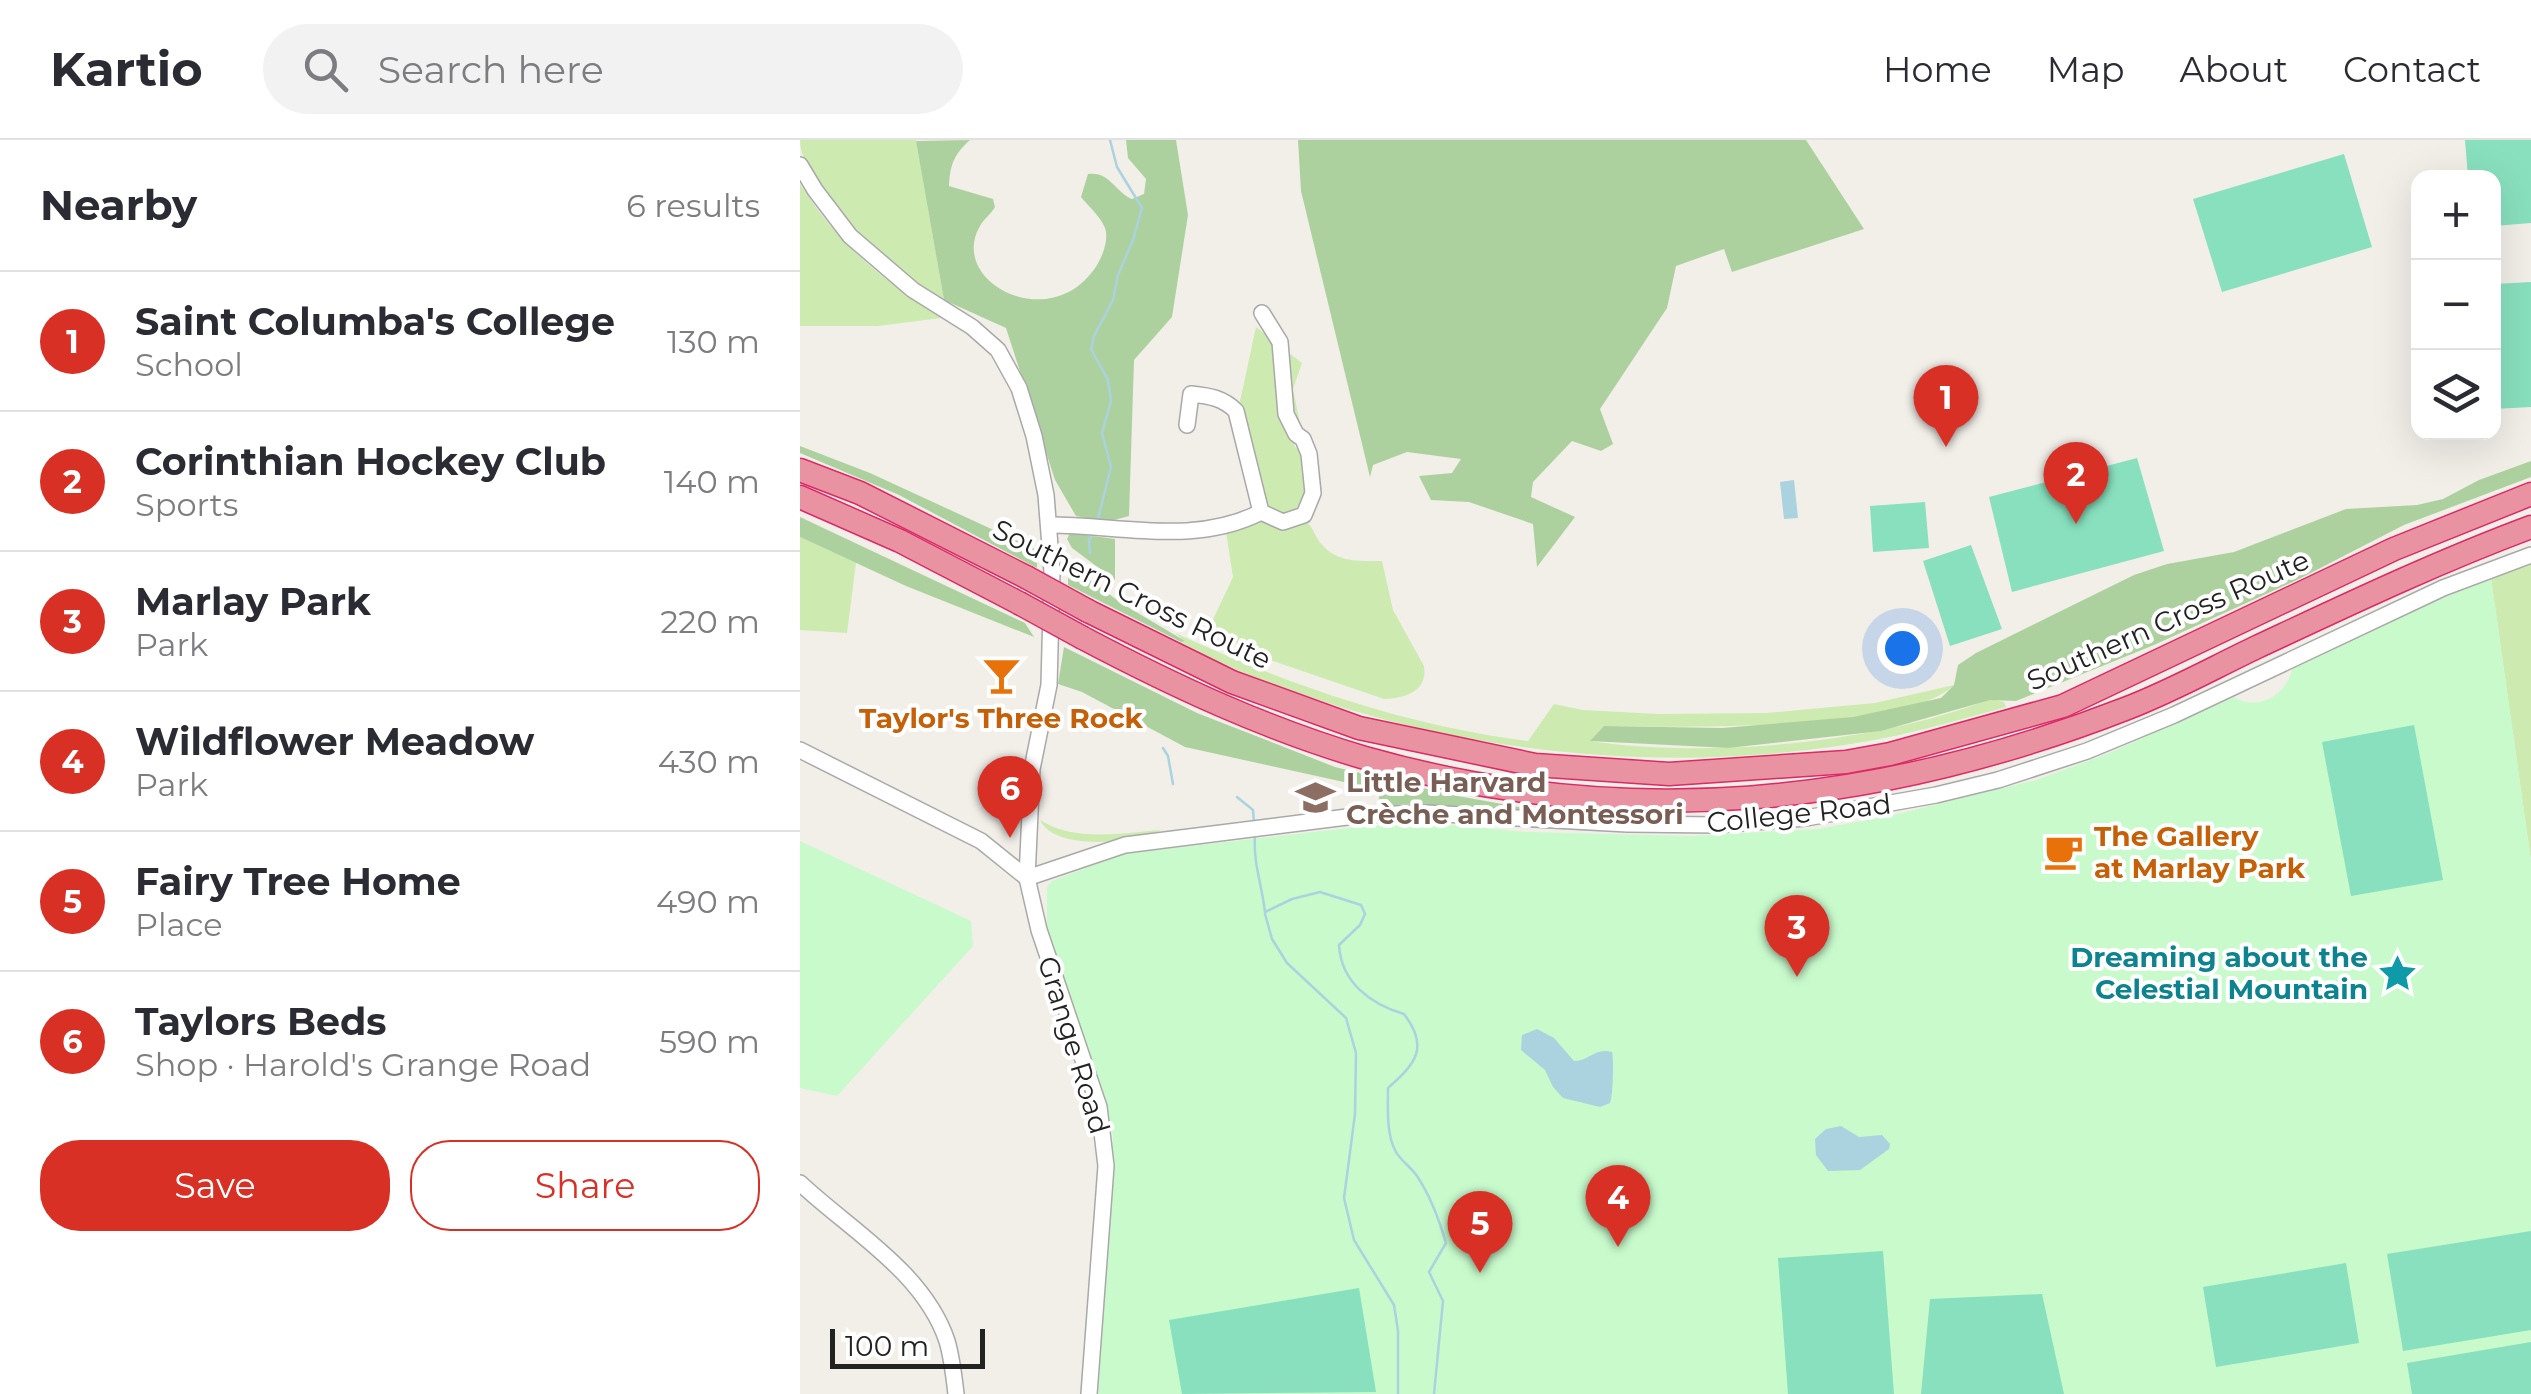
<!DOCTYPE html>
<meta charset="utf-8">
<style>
body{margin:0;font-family:Montserrat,sans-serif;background:#f2f2f3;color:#2b2b33}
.controls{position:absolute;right:30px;top:30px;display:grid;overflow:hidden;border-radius:20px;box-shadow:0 10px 40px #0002}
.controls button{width:90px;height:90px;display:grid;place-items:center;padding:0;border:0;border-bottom:2px solid #e1e1e2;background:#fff;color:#2b2b33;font:50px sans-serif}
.scale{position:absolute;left:30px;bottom:25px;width:155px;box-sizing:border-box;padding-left:10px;border:5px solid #222;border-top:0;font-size:28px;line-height:35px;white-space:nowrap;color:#222;-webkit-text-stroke:8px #fff;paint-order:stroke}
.you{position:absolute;left:1102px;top:508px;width:35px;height:35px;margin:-25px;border:8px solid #fff;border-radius:50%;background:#1a73e8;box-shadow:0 0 0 15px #1a73e833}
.badge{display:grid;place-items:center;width:65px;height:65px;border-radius:50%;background:#d93025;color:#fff;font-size:32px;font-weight:700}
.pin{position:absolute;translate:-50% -82px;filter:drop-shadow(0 2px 5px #0008)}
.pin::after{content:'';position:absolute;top:52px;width:35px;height:30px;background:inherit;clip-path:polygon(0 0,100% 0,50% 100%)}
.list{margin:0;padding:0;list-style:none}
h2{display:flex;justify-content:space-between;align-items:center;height:130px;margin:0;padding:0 40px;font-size:42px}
h2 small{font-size:32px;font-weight:400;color:#7c7c81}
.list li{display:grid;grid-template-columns:65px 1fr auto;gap:30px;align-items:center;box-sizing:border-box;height:140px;padding:0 40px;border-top:2px solid #e1e1e2}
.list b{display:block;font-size:38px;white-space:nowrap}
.list p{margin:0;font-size:32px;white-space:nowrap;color:#7c7c81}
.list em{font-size:32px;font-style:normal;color:#7c7c81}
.actions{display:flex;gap:20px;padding:30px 40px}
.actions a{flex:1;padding:22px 0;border:2px solid #d93025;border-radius:40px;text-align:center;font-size:35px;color:#d93025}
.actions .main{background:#d93025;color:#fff}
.icon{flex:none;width:55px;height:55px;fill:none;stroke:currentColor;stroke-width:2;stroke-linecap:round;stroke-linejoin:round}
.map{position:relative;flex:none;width:1731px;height:1254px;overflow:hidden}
header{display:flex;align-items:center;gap:60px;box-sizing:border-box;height:140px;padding:0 50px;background:#fff;border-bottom:2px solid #e1e1e2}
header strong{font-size:48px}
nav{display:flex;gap:55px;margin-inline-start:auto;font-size:35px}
.search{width:700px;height:90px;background:#f2f2f3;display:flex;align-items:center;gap:25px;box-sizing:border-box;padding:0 35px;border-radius:55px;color:#7c7c81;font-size:38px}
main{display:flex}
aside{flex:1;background:#fff}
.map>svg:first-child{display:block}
</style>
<header>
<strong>Kartio</strong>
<div class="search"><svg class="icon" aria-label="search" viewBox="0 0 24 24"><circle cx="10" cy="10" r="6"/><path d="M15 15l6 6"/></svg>Search here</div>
<nav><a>Home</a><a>Map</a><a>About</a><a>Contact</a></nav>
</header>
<main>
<aside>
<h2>Nearby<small>6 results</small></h2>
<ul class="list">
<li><span class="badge">1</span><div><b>Saint Columba's College</b><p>School</p></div><em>130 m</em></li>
<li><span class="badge">2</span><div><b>Corinthian Hockey Club</b><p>Sports</p></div><em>140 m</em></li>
<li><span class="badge">3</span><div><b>Marlay Park</b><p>Park</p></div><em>220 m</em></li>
<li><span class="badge">4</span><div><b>Wildflower Meadow</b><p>Park</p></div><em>430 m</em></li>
<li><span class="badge">5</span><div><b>Fairy Tree Home</b><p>Place</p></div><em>490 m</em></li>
<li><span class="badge">6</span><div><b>Taylors Beds</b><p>Shop · Harold's Grange Road</p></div><em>590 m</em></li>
</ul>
<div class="actions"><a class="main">Save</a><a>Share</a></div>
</aside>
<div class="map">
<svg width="1731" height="1254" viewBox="0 0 1731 1254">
<rect width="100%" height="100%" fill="#f2efe9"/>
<g fill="#cdebb0">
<path d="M0 0H116L144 160C95 131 55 95 23 49 13 34 0 18 0 0Z"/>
<path d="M0 44C41 108 79 136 141 178L78 186H0Z"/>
<path d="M456 187 502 223 493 249 500 283 490 287 495 307 503 311 508 351 500 371 483 376 467 365 439 266Z"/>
<path d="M460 379C476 383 490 390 504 380 513 386 513 392 519 401 535 423 558 421 582 421L593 470 624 526C628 551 606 558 584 559L470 520 408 490 433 437 426 392Z"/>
<path d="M0 397 56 423 47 493 0 490Z"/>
<path d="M1731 424V721L1691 438Z"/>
<path d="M375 493C489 545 604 585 728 601L754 564 783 570 859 574 967 573 1075 563 1154 545C1106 592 876 587 804 586L791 601C907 619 1079 603 1190 559L1204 562 1206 567C1169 577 1132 588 1095 596 913 633 721 622 544 568 489 551 431 531 381 502L384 501Z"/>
<path d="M240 680C274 702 322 693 361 690 335 703 255 712 240 680Z"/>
</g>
<g fill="#add19e">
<path d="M170 0C154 14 150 25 149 46L193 59 195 67C191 74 184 79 180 86 147 142 252 197 297 125 303 115 309 99 305 88 301 77 288 66 281 57L288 34C310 31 315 52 332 59L344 54 346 39 328 18 326 0H376L388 75 372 177 334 220 329 376 307 382 276 376 255 340 206 188 144 160 116 1Z"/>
<path d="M498 0H1006L1064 89 932 132 924 109 876 126 867 168 800 269 813 304 801 311 772 301 733 342 731 357 775 377 737 427 733 384 669 362 631 360 619 336 652 333 661 319 607 312 573 325 570 337 501 51Z"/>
<path d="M0 306 70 333 237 410V428L99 355 0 313Z"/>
<path d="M1731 321V337L1604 385 1499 439 1354 505 1216 561 1190 560 1081 591 928 608 790 601 804 586 922 588 1053 577 1141 558 1154 545 1158 525 1176 513 1334 435 1367 424 1434 412 1546 369 1617 365 1643 359 1679 340Z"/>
<path d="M0 377 225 483 234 497 106 446 0 397Z"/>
<path d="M270 393 315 399V440L272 408 267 399Z"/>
<path d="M268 432 282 434 321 463 385 501 381 502 268 445Z"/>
<path d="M264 507 397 573 535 627 652 655 747 672 613 664 578 666 580 650 385 607 282 552 258 544Z"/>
</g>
<g fill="#c8facc">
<path d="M1691 438 1731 721V1254H294L313 996 247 793V747L252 741 322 714 565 686 639 684 727 692 890 696 1018 689 1089 676 1236 640 1307 614 1434 557C1457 572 1488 554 1492 529L1629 464Z"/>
<path d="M0 701 171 781 173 806 37 956 0 948Z"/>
</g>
<g fill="#88e0be">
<path d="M1665 0H1731V83L1694 86V38L1668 37Z"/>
<path d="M1544 14 1572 107 1422 152 1393 59Z"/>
<path d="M1731 142V267L1694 269V144Z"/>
<path d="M1337 318 1364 411 1212 452 1189 357Z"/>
<path d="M1125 362 1129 408 1073 412 1070 366Z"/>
<path d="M1171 405 1202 489 1150 506 1123 421Z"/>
<path d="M1614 585 1643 740 1551 756 1522 602Z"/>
<path d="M1731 1091V1190L1603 1211 1587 1114Z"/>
<path d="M1083 1111 1094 1254H988L978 1118Z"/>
<path d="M1546 1123 1559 1203 1416 1227 1403 1147Z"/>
<path d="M559 1148 576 1252 382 1254 369 1180Z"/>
<path d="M1242 1154 1264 1254H1121L1130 1159Z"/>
<path d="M1731 1202V1254H1612L1607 1223Z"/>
</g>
<g fill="#aad3df">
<path d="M994 340 998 378 984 379 980 342Z"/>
<path d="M737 889 754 898 774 921C789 921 795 907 812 912 814 919 813 956 810 963L800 967 763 958 753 947 745 930 721 910 722 895Z"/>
<path d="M1041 986 1059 997 1082 995 1090 1004 1089 1009 1060 1030 1028 1031 1016 1015 1015 999 1026 989Z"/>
</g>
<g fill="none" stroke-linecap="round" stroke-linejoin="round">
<g stroke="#aad3df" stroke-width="2.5">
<path d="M298 379 311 327 302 293 311 261 308 240 291 209 294 196 313 160 318 135 333 100 342 68 317 27 310 0"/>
<path d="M290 413 289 400 294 392"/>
<path d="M363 608 368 616 373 644"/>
<path d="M437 657 453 670 454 683"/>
<path d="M455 696C453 723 462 745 465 772L492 759 520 752 561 765 565 774 560 785 539 805C541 842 570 864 604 874 630 908 615 924 588 948 588 969 586 994 596 1012 601 1021 611 1027 617 1036 631 1057 639 1079 646 1103L629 1132 643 1161 634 1254"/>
<path d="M465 774 472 799 487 823 546 878 556 913 555 974 544 1058 554 1100 594 1165 598 1191V1254"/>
</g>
<defs>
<g id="minor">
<path d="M0 25 15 50 50 96 113 150 172 187 198 210 219 248 234 296 246 355 252 432 249 545 232 629 227 738 239 790 299 967 306 1026 289 1254"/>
<path d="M387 285 391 254C410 256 423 258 436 271L461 372 483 382 504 375 513 353 509 314 503 299 496 294 486 274 480 202 462 173"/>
<path d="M250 385C321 385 395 406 461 372"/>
<path d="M0 610 181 701 227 738"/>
<path d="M227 738 325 705 563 675 626 673 827 684 917 685 1006 678 1136 655 1198 640 1287 611 1374 575 1643 448 1731 415"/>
<path d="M0 1043C50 1090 124 1132 147 1201 152 1218 154 1236 156 1254"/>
</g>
<g id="highway">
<path d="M0 330 60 353 226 437"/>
<path d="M0 357 100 401 219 463"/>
<path d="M288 471 432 542 559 588 735 625 869 634 1046 622 1090 614 1263 566 1594 409 1731 354"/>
<path d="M283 498C374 546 466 589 565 618 825 692 1075 666 1325 569 1370 552 1413 528 1457 507 1547 465 1637 422 1731 387"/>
</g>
</defs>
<use href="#minor" stroke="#a9a9a9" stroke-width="18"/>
<use href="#highway" stroke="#dc2a67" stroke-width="25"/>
<use href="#minor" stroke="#fff" stroke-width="15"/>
<use href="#highway" stroke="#e892a2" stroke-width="22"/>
<defs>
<g id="highway-bridge">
<path d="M226 437 288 471"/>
<path d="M219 463 283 498"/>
</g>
</defs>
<use href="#highway-bridge" stroke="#dc2a67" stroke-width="25" stroke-linecap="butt"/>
<use href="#highway-bridge" stroke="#e892a2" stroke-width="22"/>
</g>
<defs>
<symbol id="bar-bare" viewBox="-9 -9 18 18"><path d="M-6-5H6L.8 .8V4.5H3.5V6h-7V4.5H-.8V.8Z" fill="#e8710a" stroke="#fff" stroke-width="2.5" paint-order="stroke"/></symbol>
<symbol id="school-bare" viewBox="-9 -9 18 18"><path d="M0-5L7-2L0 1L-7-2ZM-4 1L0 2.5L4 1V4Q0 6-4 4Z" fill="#8d6e63" stroke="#fff" stroke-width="2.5" paint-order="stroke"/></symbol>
<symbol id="cafe-bare" viewBox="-9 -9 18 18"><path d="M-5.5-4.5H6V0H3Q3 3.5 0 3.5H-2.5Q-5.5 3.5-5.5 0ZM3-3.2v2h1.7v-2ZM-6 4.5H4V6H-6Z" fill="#e8710a" stroke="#fff" stroke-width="2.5" paint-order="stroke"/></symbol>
<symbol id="sight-bare" viewBox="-9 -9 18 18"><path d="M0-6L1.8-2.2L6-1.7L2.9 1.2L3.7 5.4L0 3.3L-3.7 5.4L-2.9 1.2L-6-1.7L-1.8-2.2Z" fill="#0f9aa8" stroke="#fff" stroke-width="2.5" paint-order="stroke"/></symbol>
</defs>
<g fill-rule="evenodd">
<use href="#bar-bare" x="174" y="508" width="55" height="55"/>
<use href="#school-bare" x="488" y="630" width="55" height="55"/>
<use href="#cafe-bare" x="1236" y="684" width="55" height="55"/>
<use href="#sight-bare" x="1570" y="806" width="55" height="55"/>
</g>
<g text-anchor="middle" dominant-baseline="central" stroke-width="8" stroke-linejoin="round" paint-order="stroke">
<g font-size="28" fill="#222" stroke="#fff">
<text transform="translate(332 454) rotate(26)">Southern Cross Route</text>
<text transform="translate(1368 480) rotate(-24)">Southern Cross Route</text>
<text transform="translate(999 673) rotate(-6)">College Road</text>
<text transform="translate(274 905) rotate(73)">Grange Road</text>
</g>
<g font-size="28" font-weight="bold" fill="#c56008" stroke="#fff">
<text x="201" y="578">Taylor's Three Rock</text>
<text x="1294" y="696" text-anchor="start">The Gallery<tspan x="1294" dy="32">at Marlay Park</tspan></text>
</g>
<g font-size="28" font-weight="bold" fill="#785e54" stroke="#fff" text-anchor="start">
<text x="546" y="642">Little Harvard<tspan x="546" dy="32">Crèche and Montessori</tspan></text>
</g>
<g font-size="28" font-weight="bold" fill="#0d838f" stroke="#fff" text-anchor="end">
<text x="1568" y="817">Dreaming about the<tspan x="1568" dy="32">Celestial Mountain</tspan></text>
</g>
</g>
</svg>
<div class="controls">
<button>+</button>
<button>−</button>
<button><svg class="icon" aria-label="layers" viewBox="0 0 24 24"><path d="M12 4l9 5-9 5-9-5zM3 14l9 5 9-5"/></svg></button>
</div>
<div class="scale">100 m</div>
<div class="you"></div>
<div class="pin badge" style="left:1146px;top:307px">1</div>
<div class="pin badge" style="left:1276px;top:384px">2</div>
<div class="pin badge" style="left:997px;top:837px">3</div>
<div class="pin badge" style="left:818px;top:1107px">4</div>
<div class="pin badge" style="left:680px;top:1133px">5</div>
<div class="pin badge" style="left:210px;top:698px">6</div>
</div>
</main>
